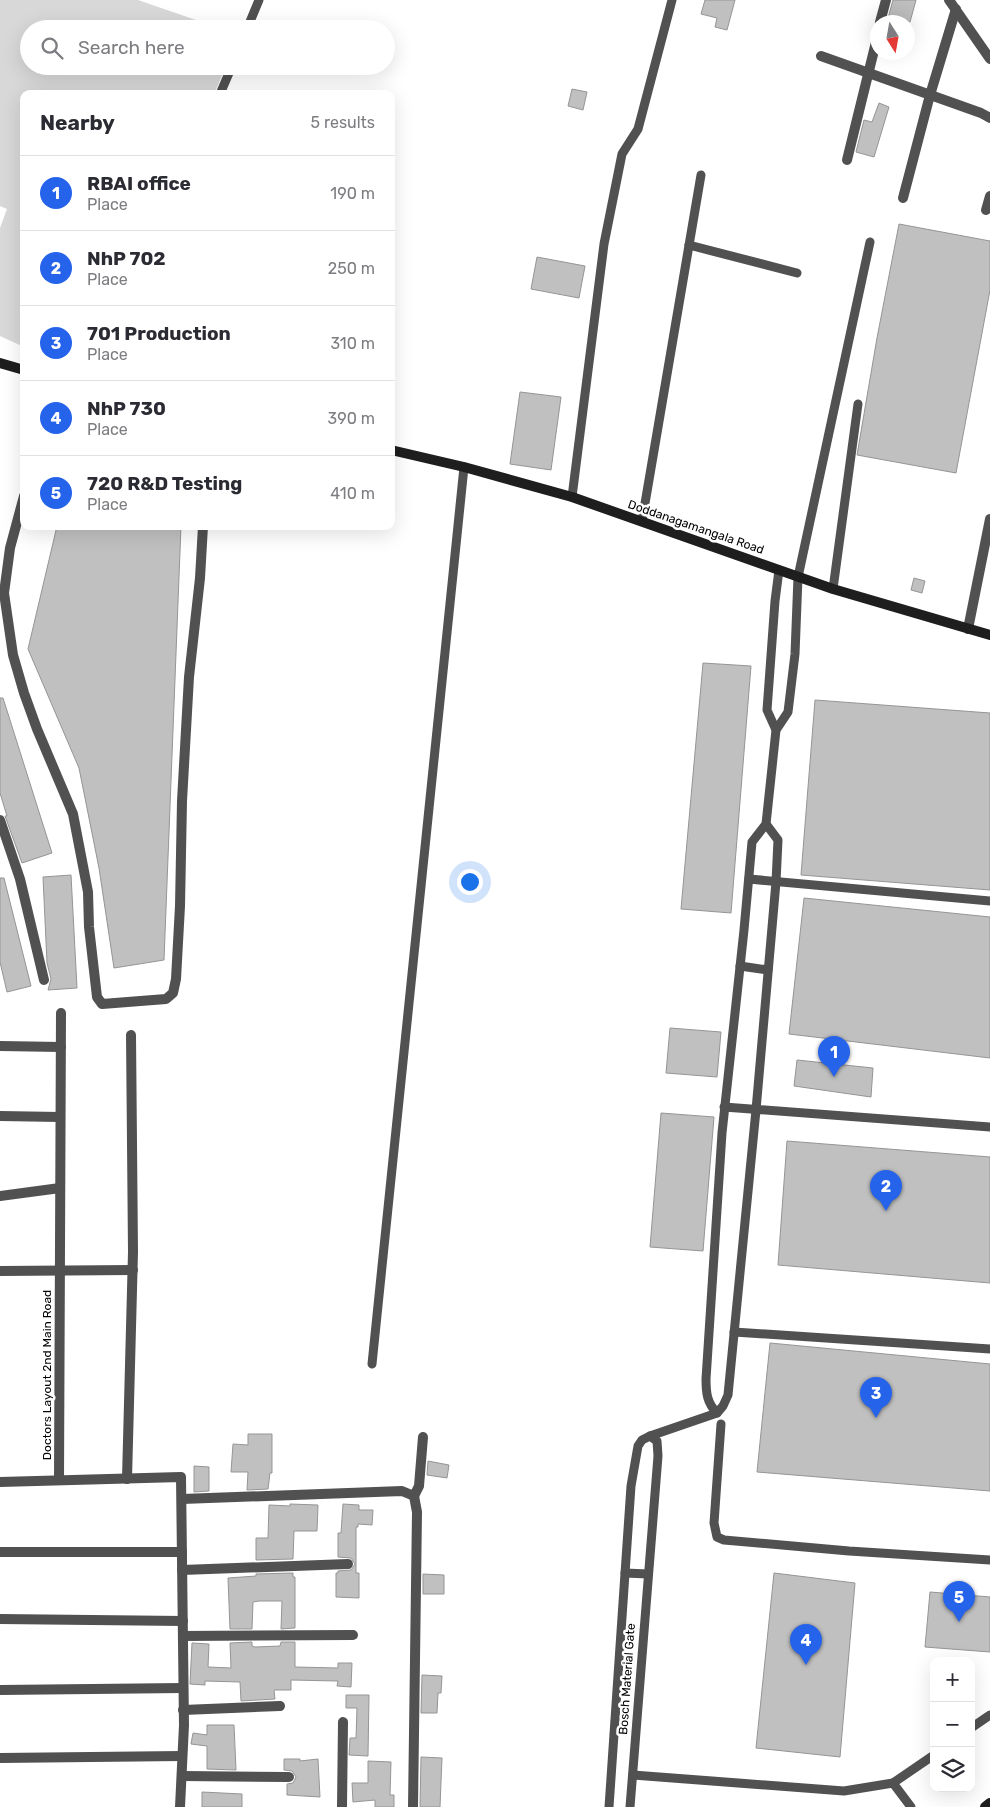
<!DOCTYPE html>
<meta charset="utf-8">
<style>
body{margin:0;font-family:Rubik,sans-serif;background:#f7f7f7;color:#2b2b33}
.controls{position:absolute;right:15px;bottom:15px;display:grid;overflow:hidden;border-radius:10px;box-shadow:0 5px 20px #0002}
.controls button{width:45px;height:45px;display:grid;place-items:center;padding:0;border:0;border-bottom:1px solid #e1e1e2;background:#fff;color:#2b2b33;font:25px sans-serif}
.compass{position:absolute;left:870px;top:15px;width:45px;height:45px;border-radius:50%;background:#fff;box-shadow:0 5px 20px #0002;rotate:169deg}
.you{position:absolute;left:469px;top:881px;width:18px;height:18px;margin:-12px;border:4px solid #fff;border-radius:50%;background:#1a73e8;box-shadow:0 0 0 8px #1a73e833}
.badge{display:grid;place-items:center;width:32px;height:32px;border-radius:50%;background:#2563eb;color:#fff;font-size:16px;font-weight:700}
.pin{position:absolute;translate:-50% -41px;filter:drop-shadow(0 1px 2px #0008)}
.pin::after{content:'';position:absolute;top:26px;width:18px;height:15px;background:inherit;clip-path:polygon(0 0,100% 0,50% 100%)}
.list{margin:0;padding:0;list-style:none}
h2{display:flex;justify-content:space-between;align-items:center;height:65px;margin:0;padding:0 20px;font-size:21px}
h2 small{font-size:16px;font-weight:400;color:#7c7c81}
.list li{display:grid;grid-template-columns:32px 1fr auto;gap:15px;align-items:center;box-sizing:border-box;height:75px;padding:0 20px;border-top:1px solid #e1e1e2}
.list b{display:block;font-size:19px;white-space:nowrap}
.list p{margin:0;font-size:16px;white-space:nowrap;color:#7c7c81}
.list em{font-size:16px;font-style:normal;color:#7c7c81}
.icon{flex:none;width:28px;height:28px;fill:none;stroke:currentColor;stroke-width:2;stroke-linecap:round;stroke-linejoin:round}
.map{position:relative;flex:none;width:990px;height:1807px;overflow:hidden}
.search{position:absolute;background:#fff;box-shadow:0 5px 20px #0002;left:20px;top:20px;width:375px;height:55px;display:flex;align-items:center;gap:12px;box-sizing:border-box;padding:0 18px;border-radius:28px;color:#7c7c81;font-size:19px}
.panel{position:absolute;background:#fff;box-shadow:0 5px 20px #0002;left:20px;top:90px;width:375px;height:440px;border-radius:10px}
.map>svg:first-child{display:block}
</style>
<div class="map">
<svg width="990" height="1807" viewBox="0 0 990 1807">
<rect width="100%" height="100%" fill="#fff"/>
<path fill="#d8d8d8" d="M0 0H138L222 29H29V66H226L214 94H24V347L0 336V228L7 209 0 206Z"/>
<g fill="#c0c0c0" stroke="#959595">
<path d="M705 0H735L727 30 715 27 717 18 701 14Z"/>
<path d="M893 0H916L910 22H887Z"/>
<path d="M572 89 587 92 583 110 568 106Z"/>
<path d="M879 103 889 107 874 157 856 152 864 120 872 122Z"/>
<path d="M899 224 990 241V290L956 473 857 455 877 338Z"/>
<path d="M537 257 585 266 579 298 531 289Z"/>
<path d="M520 392 561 397 551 470 510 464Z"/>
<path d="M57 526H181L164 960 114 968 99 868 79 768 28 649Z"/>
<path d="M914 578 925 581 922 593 911 590Z"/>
<path d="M703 663 751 666 731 913 681 909Z"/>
<path d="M0 698H3L52 853 22 863 5 816H7L0 793Z"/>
<path d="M815 700 990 713V890L801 875Z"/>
<path d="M71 875 77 988 48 990 51 979 47 963 43 877Z"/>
<path d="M0 878H4L31 986 7 992 0 962Z"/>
<path d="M804 898 990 917V1058L789 1034Z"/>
<path d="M670 1028 721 1032 717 1077 666 1073Z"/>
<path d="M797 1060 873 1068 871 1097 794 1086Z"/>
<path d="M661 1113 714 1117 703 1251 650 1247Z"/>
<path d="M787 1141 990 1157V1283L778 1265Z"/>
<path d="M770 1343 990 1364V1491L757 1472Z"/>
<path d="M248 1434H272V1473H270L268 1489 247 1490 248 1472H231L233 1444 248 1445Z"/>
<path d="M428 1461 449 1465 447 1478 427 1475Z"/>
<path d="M194 1466 209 1467V1491L194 1492Z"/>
<path d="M290 1504 318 1505 317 1531H294L293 1559 256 1560V1538H268L269 1505 290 1506Z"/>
<path d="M343 1504 359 1505V1510H373L372 1525 358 1524V1527H356V1573H359V1598L336 1597V1573H338V1571L351 1570 355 1564 351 1558 338 1557V1533H341Z"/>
<path d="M293 1573V1577H295V1628L281 1629 282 1601H259L253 1602 252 1629H230L228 1578 256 1576V1574Z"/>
<path d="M774 1573 855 1583 840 1757 756 1748Z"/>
<path d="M423 1574 444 1575V1594H423Z"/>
<path d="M930 1592 990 1597V1652L925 1647Z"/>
<path d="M252 1642V1646L255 1647 280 1646 281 1642H295V1667L338 1668V1663H352L351 1687 337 1686 338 1681 291 1680V1690H274L275 1699 241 1701 240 1682 205 1681V1685L190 1684 192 1643 209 1644 208 1667 231 1668 230 1643Z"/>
<path d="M422 1675 442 1676 441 1693H438L437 1713H421Z"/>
<path d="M346 1695H369L368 1756 349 1755 350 1738H356L357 1708H346Z"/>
<path d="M207 1725H234L236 1770 207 1769V1746L191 1744 193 1733 207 1735Z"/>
<path d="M421 1757 442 1758 440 1807H420Z"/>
<path d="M284 1759H300V1761L318 1759 320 1797 287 1795V1784L293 1783 296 1777 292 1771 284 1770Z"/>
<path d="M368 1761 391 1762 390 1795H394V1807H375V1800L353 1802 352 1783H368Z"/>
<path d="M202 1792 242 1794V1807H202Z"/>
</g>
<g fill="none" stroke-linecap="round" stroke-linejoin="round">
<g stroke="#515151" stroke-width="9">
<path d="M247 29 259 0"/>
<path d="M220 94 232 66"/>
<path d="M689 245 797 273"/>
<path d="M572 497 604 244 622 154 638 129 672 0"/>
<path d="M642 521 701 175"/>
<path d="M833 589 858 404"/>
<path d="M776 730 767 710 775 601 779 570"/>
<path d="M749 879 990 901"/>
<path d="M740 966 768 970"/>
<path d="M724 1107 990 1127"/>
<path d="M734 1332 990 1349"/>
<path d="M372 1364 464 467"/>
<path d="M717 1413C707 1403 706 1393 706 1379L722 1133 744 930 752 842 766 824 776 730 788 712 795 654 798 577 870 242"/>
<path d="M721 1424 714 1523 717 1537 724 1540 849 1551 990 1560"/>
<path d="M625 1573 648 1574"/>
<path d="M971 1728 990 1715"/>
<path d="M633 1775 844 1791 893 1783"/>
<path d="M609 1807 631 1486 638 1446 642 1440 650 1436 717 1413 723 1406 728 1395 756 1110 776 882 778 840 766 824"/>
<path d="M630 1807 658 1456 657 1441 650 1436"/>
<path d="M911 1807 893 1783 934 1755"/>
</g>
<g stroke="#515151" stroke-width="10">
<path d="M949 0 990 59"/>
<path d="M880 22 886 0"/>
<path d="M821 56 981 113 990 118"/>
<path d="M847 160 878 34"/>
<path d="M903 198 930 95 956 9"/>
<path d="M986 210 990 196"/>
<path d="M24 496 10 548 4 593 13 655 24 693 37 729 73 814 88 892 89 927 97 997 102 1004 166 999 173 993 176 979 180 906 182 801 189 677 200 578 203 526"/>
<path d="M968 629 990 519"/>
<path d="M0 820 20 879 44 980"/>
<path d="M0 1046 61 1047"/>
<path d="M0 1116 60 1117"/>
<path d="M0 1196 60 1188"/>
<path d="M0 1271 133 1270"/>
<path d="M127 1479 133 1252 131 1035"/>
<path d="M59 1480 61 1013"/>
<path d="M0 1482 181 1477 184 1725 180 1807"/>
<path d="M414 1496 419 1486 423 1437"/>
<path d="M182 1499 402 1491 414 1496 417 1512 413 1807"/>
<path d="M0 1552H182"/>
<path d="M182 1570 348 1564"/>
<path d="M0 1619 183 1621"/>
<path d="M183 1636 353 1635"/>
<path d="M0 1690 183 1688"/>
<path d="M183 1710 280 1706"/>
<path d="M0 1758 182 1756"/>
<path d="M182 1776 289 1777"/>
<path d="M342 1807 343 1722"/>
</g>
<g stroke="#1e1e1e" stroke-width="10">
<path d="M0 363 24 370"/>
<path d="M391 450 464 467 572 497 833 589 990 635"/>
<path d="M985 1807 990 1803"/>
</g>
</g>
<g text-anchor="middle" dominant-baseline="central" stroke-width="5" stroke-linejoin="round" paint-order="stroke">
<g font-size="12" fill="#000" stroke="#fff">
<text transform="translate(696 527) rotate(19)">Doddanagamangala Road</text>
<text transform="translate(47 1375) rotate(-90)">Doctors Layout 2nd Main Road</text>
<text transform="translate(627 1679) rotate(-86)">Bosch Material Gate</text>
</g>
</g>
</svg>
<div class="controls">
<button>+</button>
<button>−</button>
<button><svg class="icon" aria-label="layers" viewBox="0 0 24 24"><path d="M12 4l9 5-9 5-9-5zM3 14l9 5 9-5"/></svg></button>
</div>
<svg class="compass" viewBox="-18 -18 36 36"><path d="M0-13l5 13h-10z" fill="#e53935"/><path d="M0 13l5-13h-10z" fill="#7c7c81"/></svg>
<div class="you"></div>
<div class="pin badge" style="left:834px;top:1077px">1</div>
<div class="pin badge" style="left:886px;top:1211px">2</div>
<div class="pin badge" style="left:876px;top:1418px">3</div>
<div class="pin badge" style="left:806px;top:1665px">4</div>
<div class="pin badge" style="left:959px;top:1622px">5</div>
<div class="search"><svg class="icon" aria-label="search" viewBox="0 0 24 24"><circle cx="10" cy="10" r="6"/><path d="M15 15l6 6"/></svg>Search here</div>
<section class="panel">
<h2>Nearby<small>5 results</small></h2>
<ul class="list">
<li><span class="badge">1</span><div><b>RBAI office</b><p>Place</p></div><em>190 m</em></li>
<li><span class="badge">2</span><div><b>NhP 702</b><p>Place</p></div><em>250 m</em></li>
<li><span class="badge">3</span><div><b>701 Production</b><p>Place</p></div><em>310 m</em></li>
<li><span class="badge">4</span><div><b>NhP 730</b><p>Place</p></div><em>390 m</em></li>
<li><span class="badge">5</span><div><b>720 R&amp;D Testing</b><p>Place</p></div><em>410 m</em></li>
</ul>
</section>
</div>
